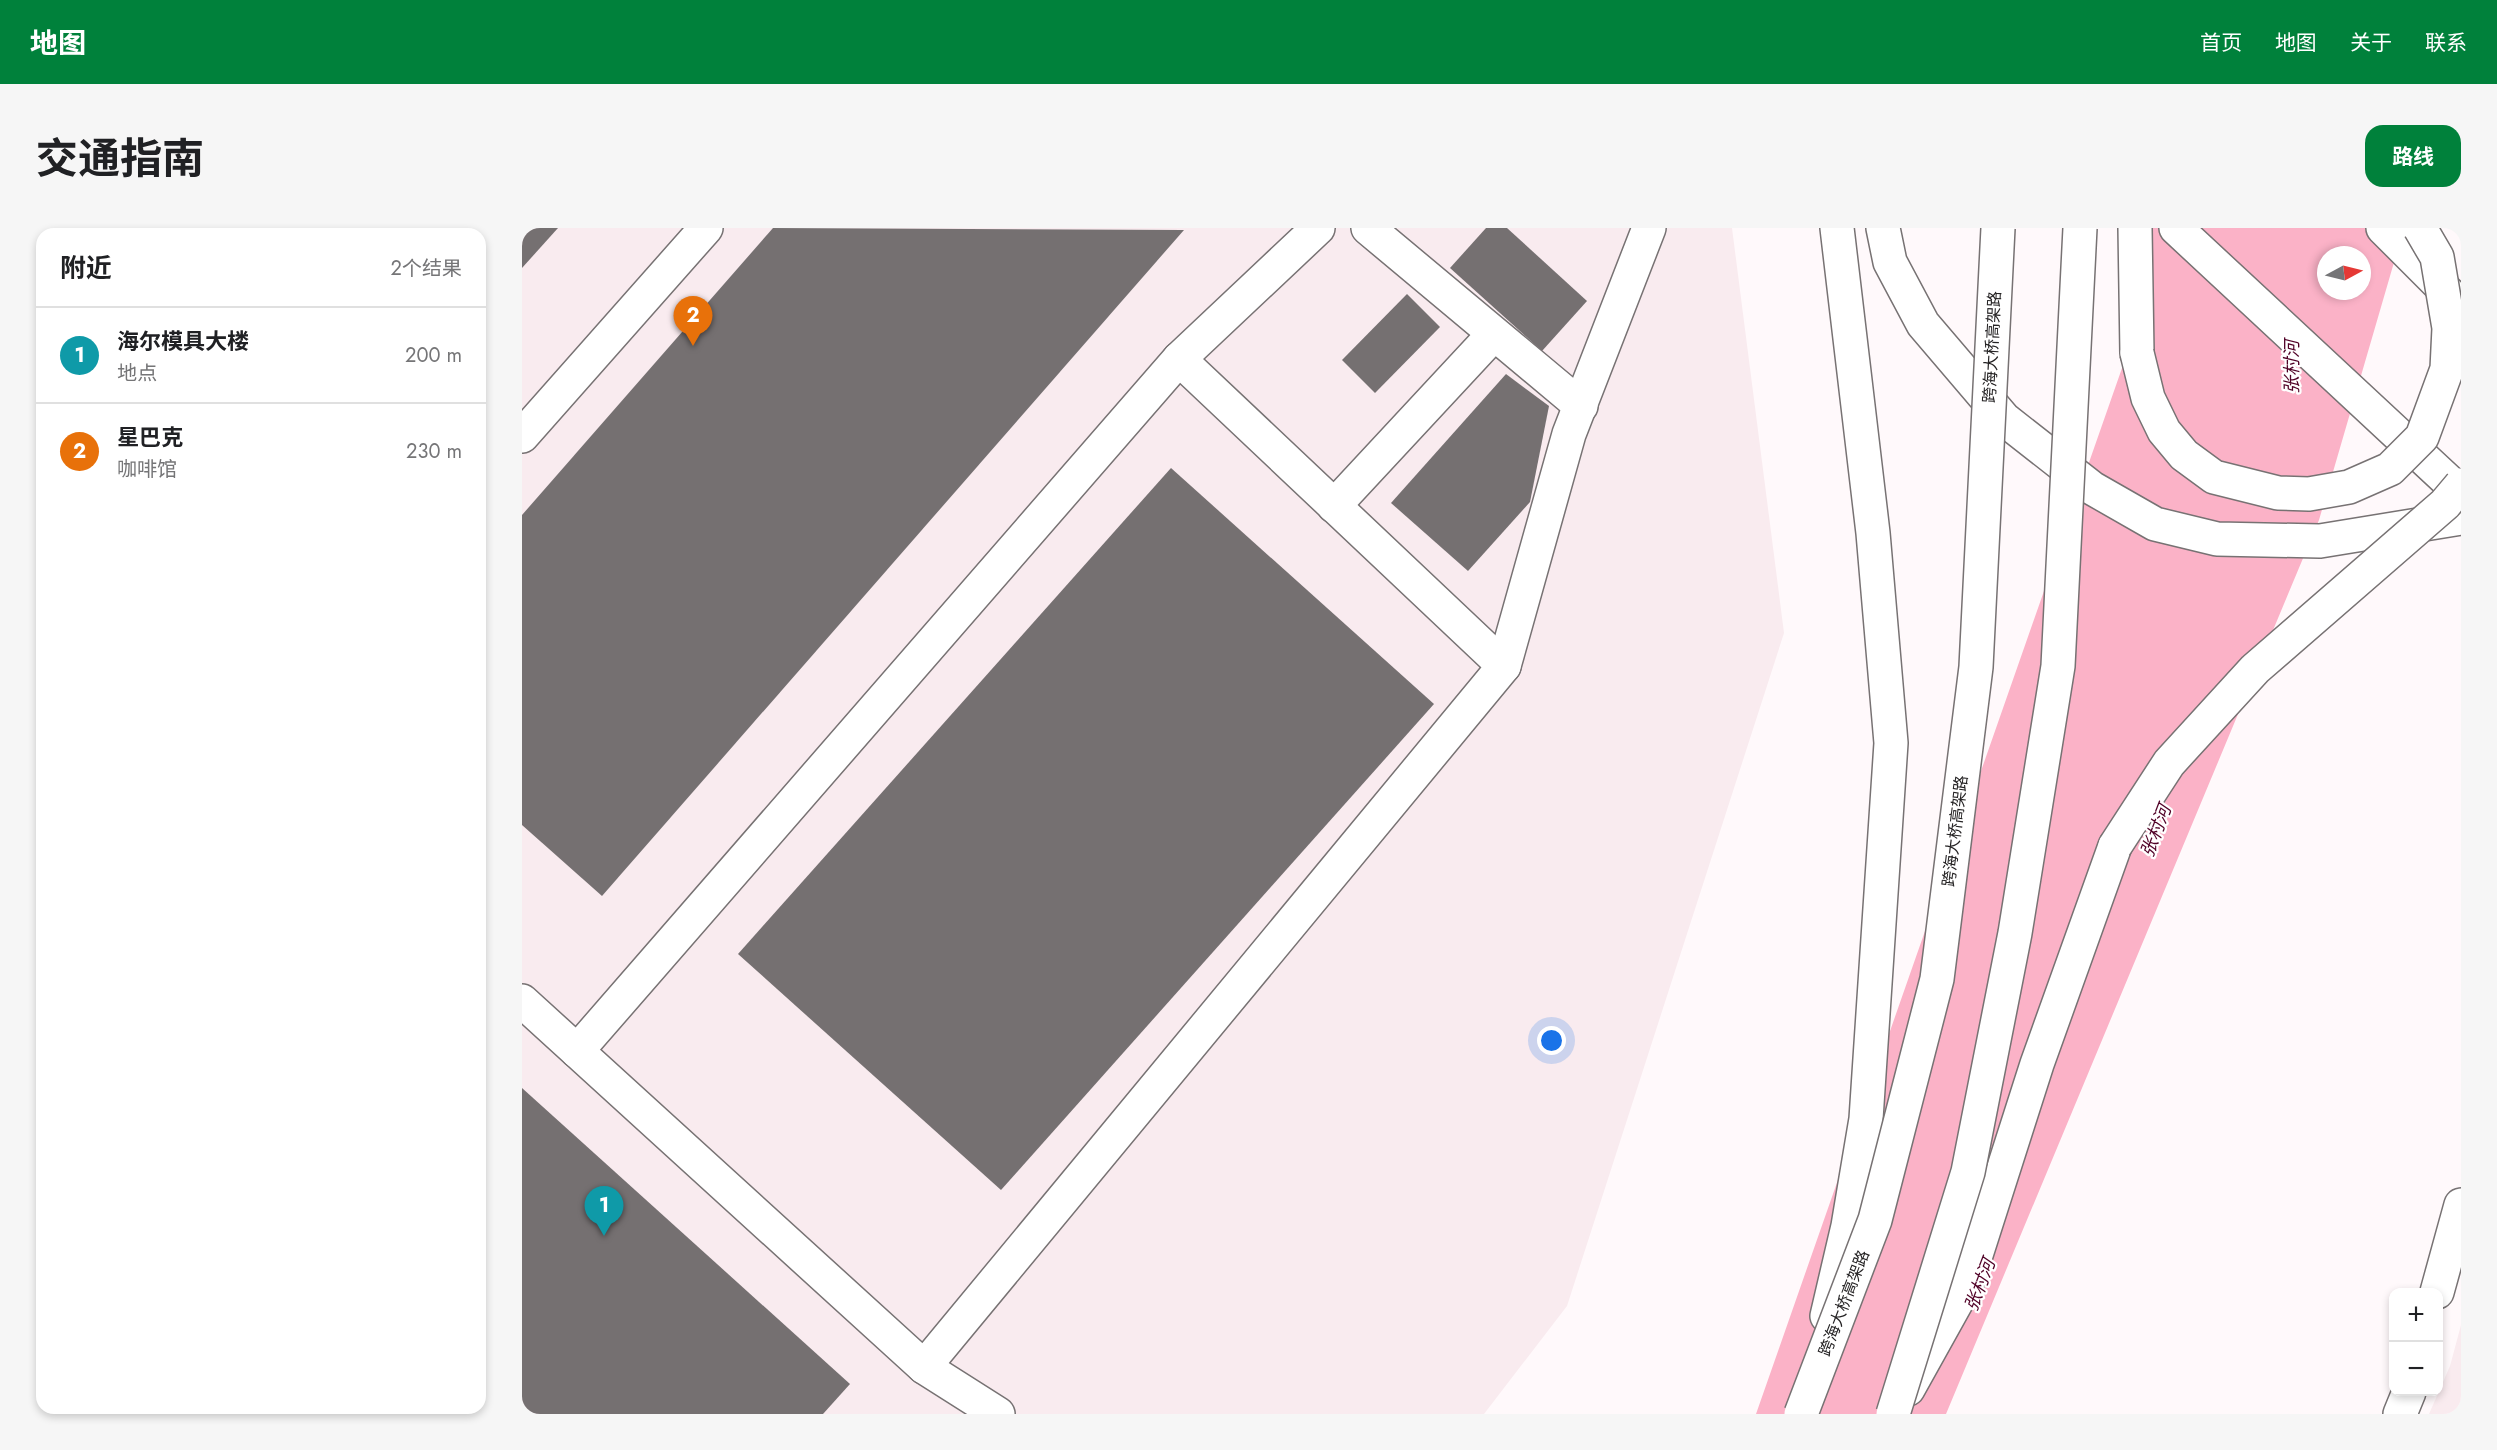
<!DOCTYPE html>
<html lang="zh">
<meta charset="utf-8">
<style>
body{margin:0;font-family:Jost,"Noto Sans SC",sans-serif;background:#f6f6f6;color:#202124}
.controls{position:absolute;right:18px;bottom:18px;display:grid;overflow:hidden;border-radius:12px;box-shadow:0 3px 9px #0003}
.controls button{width:54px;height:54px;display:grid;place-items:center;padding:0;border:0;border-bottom:2px solid #e0e0e0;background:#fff;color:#202124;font:30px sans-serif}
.compass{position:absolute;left:1795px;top:18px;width:54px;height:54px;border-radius:50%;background:#fff;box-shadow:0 3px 9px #0003;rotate:83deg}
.you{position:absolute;left:1030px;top:813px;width:21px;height:21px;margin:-15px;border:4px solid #fff;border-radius:50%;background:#1a73e8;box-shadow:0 0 0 9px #1a73e833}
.badge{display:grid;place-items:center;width:39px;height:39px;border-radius:50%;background:#00813b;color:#fff;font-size:20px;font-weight:700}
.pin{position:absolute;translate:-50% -50px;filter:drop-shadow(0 2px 3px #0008)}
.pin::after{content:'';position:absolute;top:32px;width:21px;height:18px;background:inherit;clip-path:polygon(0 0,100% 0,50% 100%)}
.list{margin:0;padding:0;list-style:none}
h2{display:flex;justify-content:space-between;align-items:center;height:78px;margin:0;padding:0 24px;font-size:26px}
h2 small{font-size:20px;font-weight:400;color:#757577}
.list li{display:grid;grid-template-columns:39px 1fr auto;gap:18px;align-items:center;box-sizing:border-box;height:96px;padding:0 24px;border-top:2px solid #e0e0e0}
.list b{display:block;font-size:22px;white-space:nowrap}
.list p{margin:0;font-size:20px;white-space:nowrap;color:#757577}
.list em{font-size:20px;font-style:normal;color:#757577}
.map{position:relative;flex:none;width:1939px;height:1186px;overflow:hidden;border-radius:18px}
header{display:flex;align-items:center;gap:36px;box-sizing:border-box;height:84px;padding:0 30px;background:#00813b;color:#fff}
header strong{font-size:28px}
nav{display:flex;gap:33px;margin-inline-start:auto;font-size:21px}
.intro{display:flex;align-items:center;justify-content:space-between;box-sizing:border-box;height:144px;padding:0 36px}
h1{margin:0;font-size:42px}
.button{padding:15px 27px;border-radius:18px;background:#00813b;color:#fff;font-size:21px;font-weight:700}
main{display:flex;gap:36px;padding:0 36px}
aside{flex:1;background:#fff;border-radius:18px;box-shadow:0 3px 9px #0003}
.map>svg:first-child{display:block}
</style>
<header>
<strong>地图</strong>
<nav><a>首页</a><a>地图</a><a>关于</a><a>联系</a></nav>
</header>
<div class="intro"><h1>交通指南</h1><a class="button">路线</a></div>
<main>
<aside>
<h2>附近<small>2个结果</small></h2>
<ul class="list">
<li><span class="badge" style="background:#0f9aa8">1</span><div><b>海尔模具大楼</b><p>地点</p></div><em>200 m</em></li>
<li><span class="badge" style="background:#e8710a">2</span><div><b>星巴克</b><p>咖啡馆</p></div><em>230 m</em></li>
</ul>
</aside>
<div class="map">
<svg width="1939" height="1186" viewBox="0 0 1939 1186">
<rect width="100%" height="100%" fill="#fff9fb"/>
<g fill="#f9ebef">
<path d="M0 0H1210L1262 405 1045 1078 962 1186H0Z"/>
<path d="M1939 1097V1186H1907L1928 1138Z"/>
</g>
<path fill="#fbb2c7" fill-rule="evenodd" d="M1629 0H1882L1797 292 1424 1186H1234L1620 83ZM1804 27H1840V63H1804Z"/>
<g fill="#757071">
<path d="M0 0H36L0 40Z"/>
<path d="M251 0 662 2 80 668 0 597V287Z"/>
<path d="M964 0H985L1065 73 1020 123 928 40Z"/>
<path d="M885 66 918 99 853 165 820 132Z"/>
<path d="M984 146 1027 178 1008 274 946 343 869 275Z"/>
<path d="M649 240 912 476 479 962 216 726Z"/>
<path d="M0 860 328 1156 301 1186H0Z"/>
</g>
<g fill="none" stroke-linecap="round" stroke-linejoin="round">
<defs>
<g id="minor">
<path d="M846 0 1059 178"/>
<path d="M1654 0 1939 265"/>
<path d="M657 131 982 438"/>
<path d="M0 208 184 0"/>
<path d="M812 278 971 107"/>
<path d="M0 773 402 1139 476 1186"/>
<path d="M55 823 657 131 796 0"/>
<path d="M1915 1064 1939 977"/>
<path d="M402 1139 982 438 1047 206 1127 0"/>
<path d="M1878 1186 1887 1164"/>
</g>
<g id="highway">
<path d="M1361 0 1368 34 1401 96 1482 191 1570 260 1633 296 1695 311 1798 313 1939 290"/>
<path d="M1613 0 1615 125"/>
<path d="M1861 0 1932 71"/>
<path d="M1305 1088 1326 998 1344 891 1369 515 1351 305 1315 0"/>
<path d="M1386 1161 1445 1055 1515 836 1593 618"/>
</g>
</defs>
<use href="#minor" stroke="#777273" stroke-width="36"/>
<use href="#highway" stroke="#777273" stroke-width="36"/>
<use href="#minor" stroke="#fff" stroke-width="33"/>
<use href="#highway" stroke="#fff" stroke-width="33"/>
<defs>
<g id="highway-bridge">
<path d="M1615 125 1626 170 1642 203 1662 227 1692 249 1756 265 1787 266 1827 259 1868 241 1900 209 1925 141 1927 100 1915 29 1898 0"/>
<path d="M1593 618 1647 535 1733 441 1923 276 1939 257"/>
<path d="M1279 1186 1353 992 1415 751 1454 439 1476 0"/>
<path d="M1371 1186 1446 944 1493 705 1536 438 1558 0"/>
</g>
</defs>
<use href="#highway-bridge" stroke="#777273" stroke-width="36" stroke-linecap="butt"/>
<use href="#highway-bridge" stroke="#fff" stroke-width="33"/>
</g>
<g text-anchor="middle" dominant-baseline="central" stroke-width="4.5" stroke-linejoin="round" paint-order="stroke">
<g font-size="16" fill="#252324" stroke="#fff">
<text transform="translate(1470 119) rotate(-87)">跨海大桥高架路</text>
<text transform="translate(1433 603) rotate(-83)">跨海大桥高架路</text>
<text transform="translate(1322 1075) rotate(-69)">跨海大桥高架路</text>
</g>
<g font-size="18" font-style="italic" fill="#510227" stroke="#fff">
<text transform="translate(1770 139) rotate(-90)">张村河</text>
<text transform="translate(1634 603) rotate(-69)">张村河</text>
<text transform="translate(1458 1057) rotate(-69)">张村河</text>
</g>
</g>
</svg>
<div class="controls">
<button>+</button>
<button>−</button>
</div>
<svg class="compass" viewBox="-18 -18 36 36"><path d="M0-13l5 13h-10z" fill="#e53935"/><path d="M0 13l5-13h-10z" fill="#757577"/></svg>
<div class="you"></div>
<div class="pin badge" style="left:82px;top:1008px;background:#0f9aa8">1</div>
<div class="pin badge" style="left:171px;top:118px;background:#e8710a">2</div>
</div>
</main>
